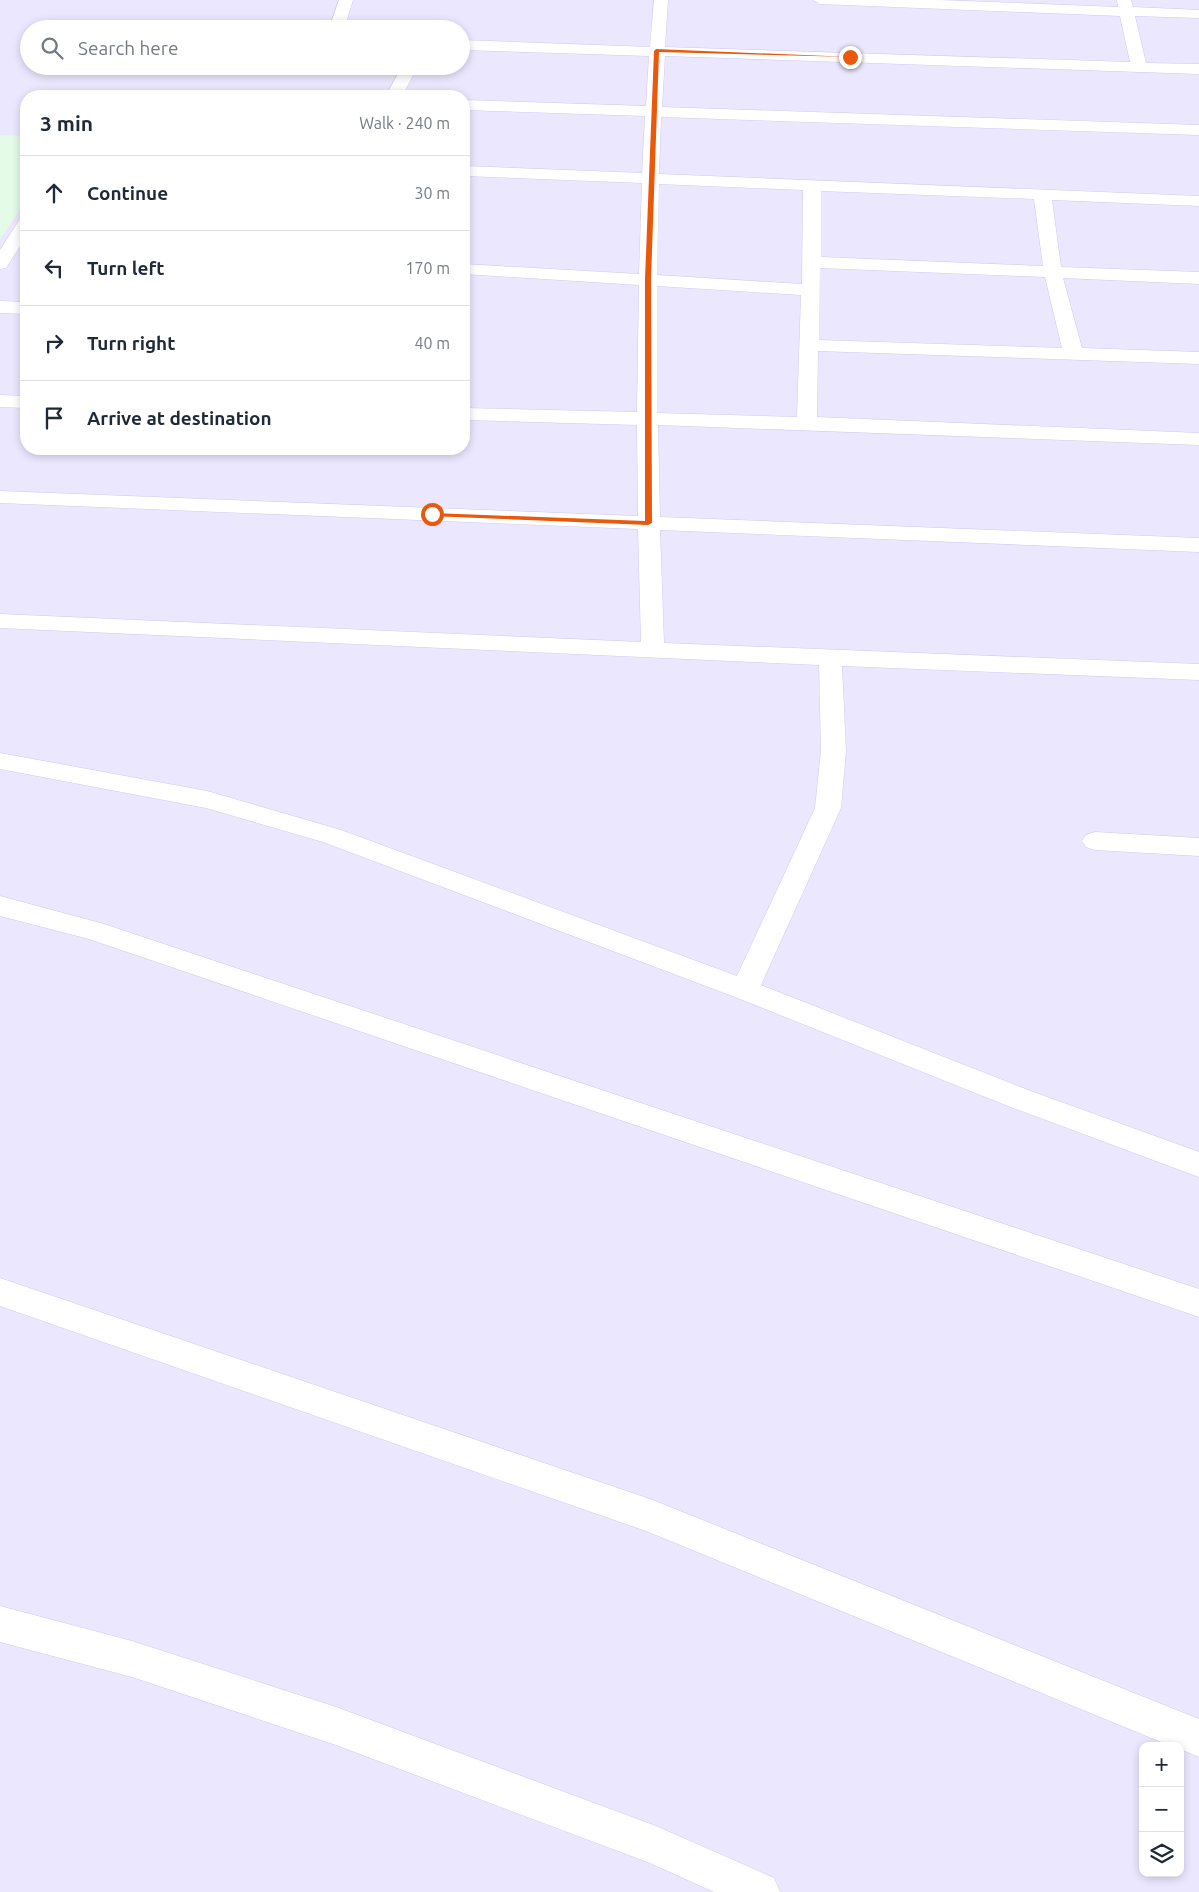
<!DOCTYPE html>
<meta charset="utf-8">
<style>
body{margin:0;font-family:Ubuntu,sans-serif;background:#f6f6f7;color:#1f2937}
.controls{position:absolute;right:15px;bottom:15px;display:grid;overflow:hidden;border-radius:10px;box-shadow:0 2px 8px #0003}
.controls button{width:45px;height:45px;display:grid;place-items:center;padding:0;border:0;border-bottom:1px solid #e0e1e3;background:#fff;color:#1f2937;font:25px sans-serif}
.stop{position:absolute;width:15px;height:15px;margin:-11px;border:4px solid #ea580c;border-radius:50%;background:#fff}
.stop.end{background:#ea580c;border-color:#fff;box-shadow:0 1px 5px #0008}
.list{margin:0;padding:0;list-style:none}
h2{display:flex;justify-content:space-between;align-items:center;height:65px;margin:0;padding:0 20px;font-size:21px}
h2 small{font-size:16px;font-weight:400;color:#747a83}
.list li{display:grid;grid-template-columns:32px 1fr auto;gap:15px;align-items:center;box-sizing:border-box;height:75px;padding:0 20px;border-top:1px solid #e0e1e3}
.list b{display:block;font-size:19px;white-space:nowrap}
.list em{font-size:16px;font-style:normal;color:#747a83}
.icon{flex:none;width:28px;height:28px;fill:none;stroke:currentColor;stroke-width:2;stroke-linecap:round;stroke-linejoin:round}
.map{position:relative;flex:none;width:1199px;height:1892px;overflow:hidden}
.search{position:absolute;background:#fff;box-shadow:0 2px 8px #0003;left:20px;top:20px;width:450px;height:55px;display:flex;align-items:center;gap:12px;box-sizing:border-box;padding:0 18px;border-radius:28px;color:#747a83;font-size:19px}
.panel{position:absolute;background:#fff;box-shadow:0 2px 8px #0003;left:20px;top:90px;width:450px;height:365px;border-radius:20px}
.map>svg:first-child{display:block}
</style>
<div class="map">
<svg width="1199" height="1892" viewBox="0 0 1199 1892">
<rect width="100%" height="100%" fill="#ebe7fe"/>
<path fill="#e4fbe8" d="M0 135 26 136V200L0 240Z"/>
<g fill="none" stroke-linecap="round" stroke-linejoin="round">
<defs>
<g id="street">
<path d="M339 0H353L344 29H329Z"/>
<path d="M654 0H668L665 47 1130 62 1120 16 820 4 813 0H939L1118 7 1117 0H1131L1133 7 1199 10V18L1135 16 1146 63 1199 64V74L665 56 662 107 1199 125V135L661 117 659 174 1199 196V206L1052 200 1061 267 1199 272V284L1063 278 1082 348 1199 352V364L818 351 817 417 1199 433V445L658 425 660 517 1199 538V552L660 530 664 643 1199 664V680L842 666 846 751 841 808 761 985 1028 1090 1199 1152V1177L1008 1106 735 997 323 842 206 808 0 769V753L207 791 341 830 737 976 815 808 821 751 819 665 0 628V614L641 642 638 529 0 503V491L638 516 637 425 464 420V408L637 412 639 285 464 274V264L639 274 642 183 464 176V166L642 173 645 116 464 110V100L646 106 649 56 461 50V40L650 47ZM659 184 803 190 802 284 657 275ZM821 191 1034 199 1043 266 821 257ZM820 268 1045 277 1062 348 819 340ZM657 286 801 295 797 417 657 413Z"/>
<path d="M402 66H418L402 96H386Z"/>
<path d="M26 218V237L6 268 0 269V250L20 219Z"/>
<path d="M0 301 26 302V314L0 313Z"/>
<path d="M0 395 26 396V408L0 407Z"/>
<path d="M1095 832 1199 838V856L1095 850 1086 847 1082 841 1086 835Z"/>
<path d="M0 896 104 924 1199 1289V1317L89 939 0 916Z"/>
<path d="M0 1278 650 1499 1199 1719V1757L1180 1749V1746H1171L646 1531 0 1306Z"/>
<path d="M0 1606 132 1641 336 1707 656 1826 774 1878 780 1892H714L650 1863 336 1745 132 1677 0 1642Z"/>
</g>
</defs>
<use href="#street" stroke="#cccbef" stroke-width="1"/>
<use href="#street" fill="#fff" fill-rule="evenodd"/>
</g>
<path fill="#ea580c" d="M656 49 852 57 659 52 651 279 652 523 648 525 430 516 432 513 645 521V279L654 51Z"/>
</svg>
<div class="controls">
<button>+</button>
<button>−</button>
<button><svg class="icon" aria-label="layers" viewBox="0 0 24 24"><path d="M12 4l9 5-9 5-9-5zM3 14l9 5 9-5"/></svg></button>
</div>
<div class="stop" style="left:432px;top:514px"></div>
<div class="stop end" style="left:850px;top:57px"></div>
<div class="search"><svg class="icon" aria-label="search" viewBox="0 0 24 24"><circle cx="10" cy="10" r="6"/><path d="M15 15l6 6"/></svg>Search here</div>
<section class="panel">
<h2>3 min<small>Walk · 240 m</small></h2>
<ul class="list">
<li><svg class="icon" aria-label="ahead" viewBox="0 0 24 24"><path d="M12 20V5M6 11l6-6 6 6"/></svg><div><b>Continue</b></div><em>30 m</em></li>
<li><svg class="icon" aria-label="left" viewBox="0 0 24 24"><path d="M17 20v-9H6M10 6l-5 5 5 5"/></svg><div><b>Turn left</b></div><em>170 m</em></li>
<li><svg class="icon" aria-label="right" viewBox="0 0 24 24"><path d="M7 20v-9h11M14 6l5 5-5 5"/></svg><div><b>Turn right</b></div><em>40 m</em></li>
<li><svg class="icon" aria-label="arrive" viewBox="0 0 24 24"><path d="M6 21V4h12l-3 4 3 4H6"/></svg><div><b>Arrive at destination</b></div></li>
</ul>
</section>
</div>
